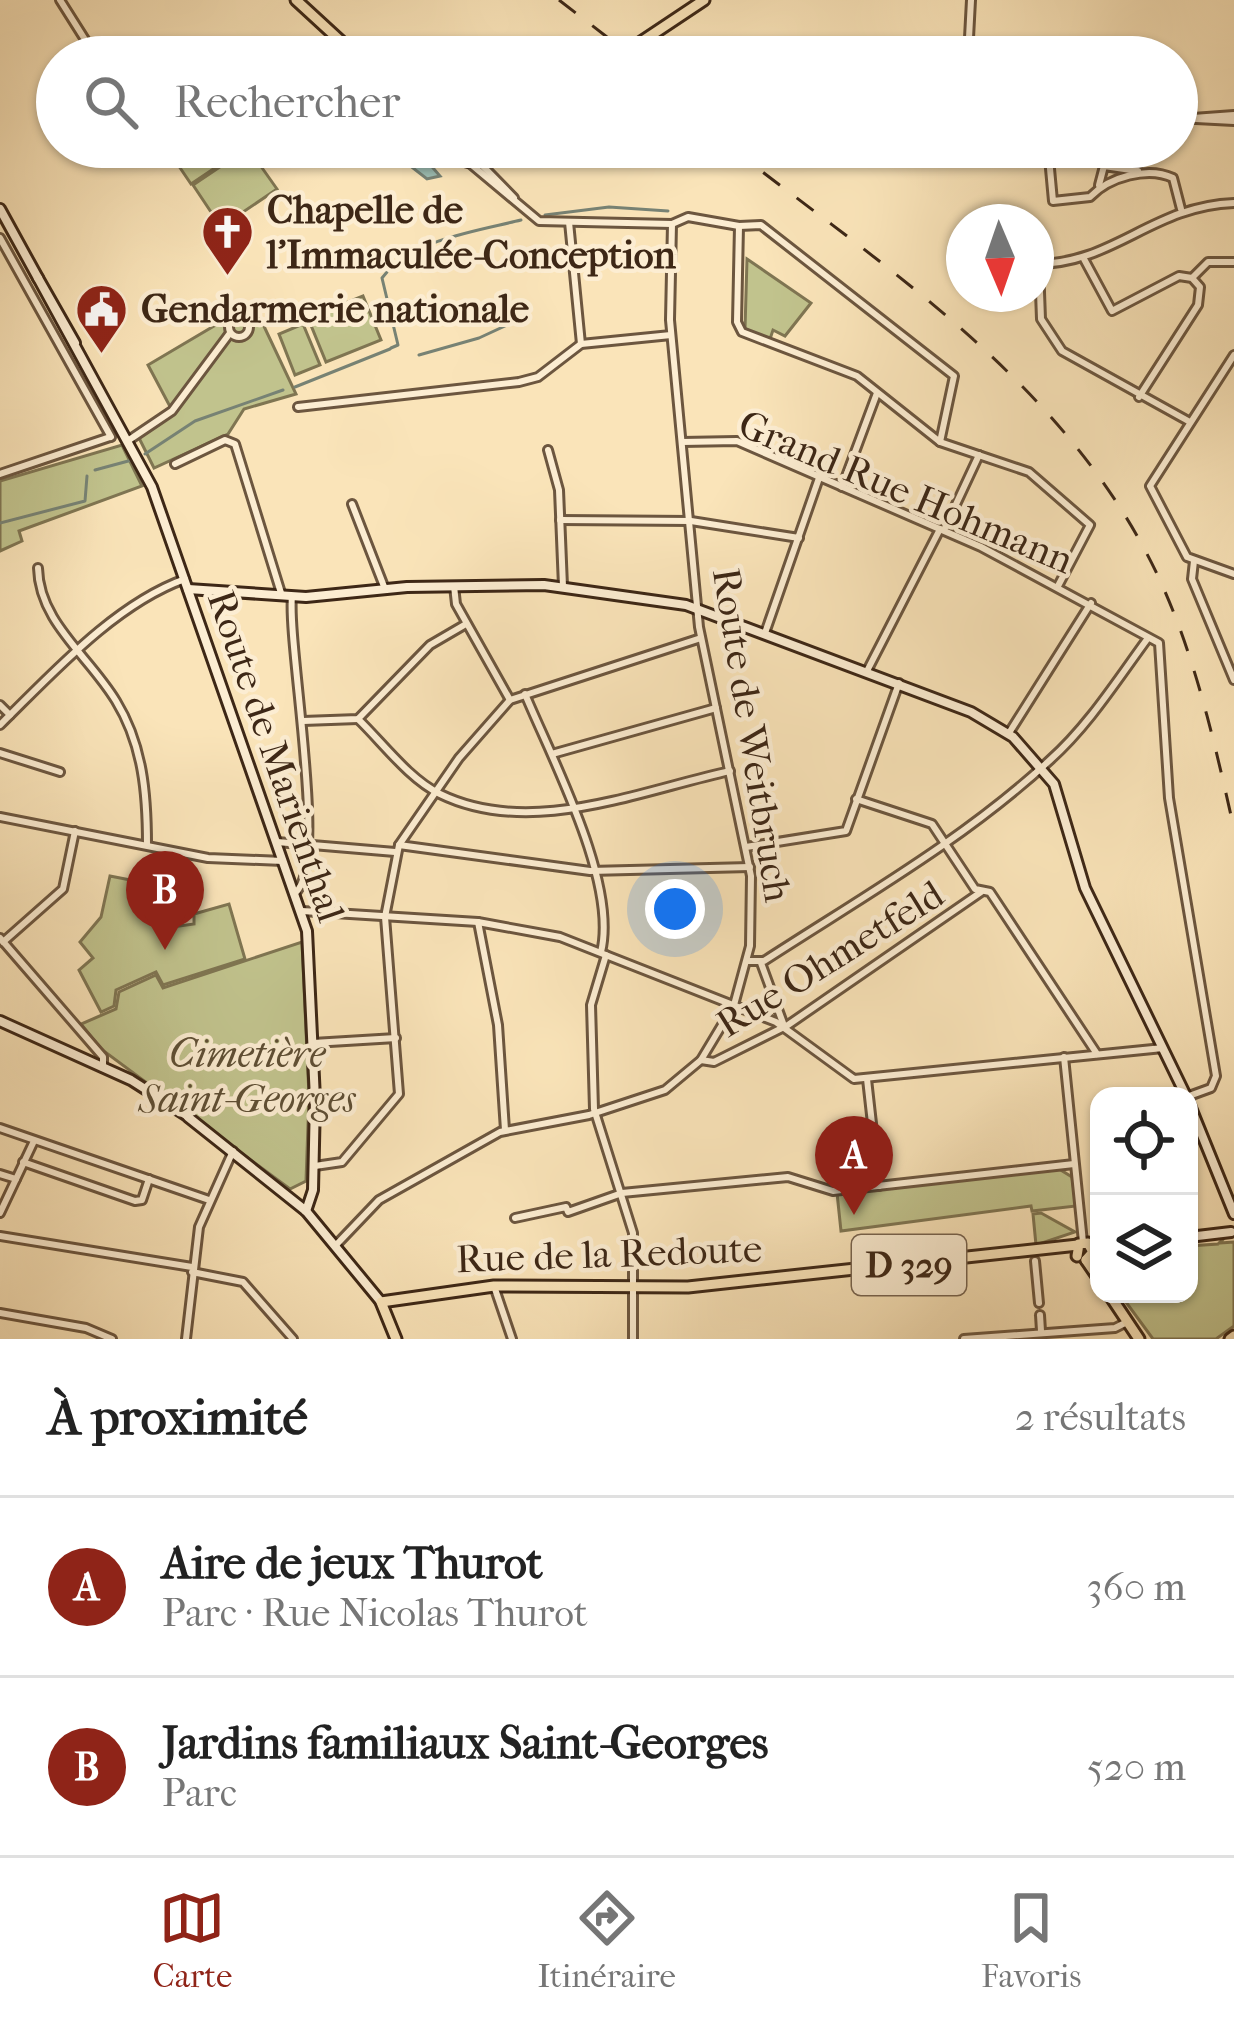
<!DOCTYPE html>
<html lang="fr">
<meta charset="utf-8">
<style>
body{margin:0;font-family:"IM FELL French Canon",serif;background:#f6f6f6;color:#222}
.controls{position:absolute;right:36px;bottom:36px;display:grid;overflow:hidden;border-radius:24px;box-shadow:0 3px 9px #0004}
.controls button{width:108px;height:108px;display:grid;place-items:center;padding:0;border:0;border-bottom:3px solid #e0e0e0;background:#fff;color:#222;font:60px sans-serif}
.compass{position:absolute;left:946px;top:204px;width:108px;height:108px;border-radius:50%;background:#fff;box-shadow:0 3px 9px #0004;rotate:178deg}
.you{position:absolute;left:675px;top:909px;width:42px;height:42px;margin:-30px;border:9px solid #fff;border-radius:50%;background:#1a73e8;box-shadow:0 0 0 18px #1a73e833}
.badge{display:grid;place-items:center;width:78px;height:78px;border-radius:50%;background:#8f2418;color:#fff;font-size:39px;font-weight:700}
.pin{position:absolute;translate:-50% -99px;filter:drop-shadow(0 3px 6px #0008)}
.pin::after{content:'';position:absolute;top:63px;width:42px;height:36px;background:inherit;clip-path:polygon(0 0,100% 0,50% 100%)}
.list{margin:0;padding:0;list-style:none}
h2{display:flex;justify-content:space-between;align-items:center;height:156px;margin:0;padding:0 48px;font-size:51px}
h2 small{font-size:39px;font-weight:400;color:#767676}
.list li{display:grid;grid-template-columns:78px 1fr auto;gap:36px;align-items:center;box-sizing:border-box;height:180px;padding:0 48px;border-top:3px solid #e0e0e0}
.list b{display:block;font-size:45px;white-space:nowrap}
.list p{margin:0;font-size:39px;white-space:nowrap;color:#767676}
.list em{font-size:39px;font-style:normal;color:#767676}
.icon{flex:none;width:66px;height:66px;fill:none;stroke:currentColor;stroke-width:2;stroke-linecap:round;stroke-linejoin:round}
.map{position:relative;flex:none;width:1234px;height:1339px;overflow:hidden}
.search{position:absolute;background:#fff;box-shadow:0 3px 9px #0004;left:36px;right:36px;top:36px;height:132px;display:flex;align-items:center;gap:30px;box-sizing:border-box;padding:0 42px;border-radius:66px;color:#767676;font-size:45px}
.sheet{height:516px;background:#fff}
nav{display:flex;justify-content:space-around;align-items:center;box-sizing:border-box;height:168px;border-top:3px solid #e0e0e0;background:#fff;font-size:33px;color:#767676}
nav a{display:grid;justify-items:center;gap:6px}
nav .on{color:#8f2418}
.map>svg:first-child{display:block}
</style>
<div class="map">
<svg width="1234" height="1339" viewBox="0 0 1234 1339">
<rect width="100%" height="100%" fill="#fae4b9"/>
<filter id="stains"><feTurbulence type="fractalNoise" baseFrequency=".00167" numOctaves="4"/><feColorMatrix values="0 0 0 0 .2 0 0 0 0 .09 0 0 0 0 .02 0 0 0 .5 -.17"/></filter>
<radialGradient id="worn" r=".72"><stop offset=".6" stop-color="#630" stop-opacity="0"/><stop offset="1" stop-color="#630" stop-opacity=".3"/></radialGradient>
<g fill="#c1c38d" stroke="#7f7552" stroke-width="3">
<path d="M166 147H246L191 184Z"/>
<path d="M248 148 277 189 221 227 193 185Z"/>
<path d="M747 259 811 303 785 336 773 330 770 339 745 329Z"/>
<path d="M363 296 381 340 326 362 308 318Z"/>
<path d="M253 303 296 394 244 409 228 434 154 468 139 438 174 414 148 365Z"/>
<path d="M303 324 320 365 295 375 279 334Z"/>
<path d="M122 445 142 486 19 531 22 541 0 551V481Z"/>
<path d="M110 876 166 887 165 928 194 924V914L229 904 245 959 163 985 156 972 116 990 114 1006 101 1012 79 970 93 958 80 942 101 917Z"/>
<path d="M302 942 309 1096 306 1181 290 1189 101 1049 81 1024 116 1009 119 992 156 975 163 988Z"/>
<path d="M1059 1169 1072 1177 1076 1206 1032 1211 1031 1206 841 1231 837 1193Z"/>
<path d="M1041 1213 1075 1232 1036 1245 1033 1214Z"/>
<path d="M1225 1237 1220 1243 1234 1242V1326L1216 1339H1153L1120 1294H1189V1246L1218 1244Z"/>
</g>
<path fill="#9ebeb3" stroke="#778274" stroke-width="3" d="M386 147H415L440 176 427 179Z"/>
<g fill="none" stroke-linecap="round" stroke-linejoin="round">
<g stroke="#778274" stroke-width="3">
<path d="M545 215 609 207 668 211"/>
<path d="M389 270C418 239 481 230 521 220"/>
<path d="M387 272 382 278 398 345 391 348"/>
<path d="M419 355 479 338 524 317"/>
<path d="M295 387 390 349"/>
<path d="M145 454 195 421 283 390"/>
<path d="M95 470 132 460"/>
<path d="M0 523 85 501 87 476"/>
</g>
<defs>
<g id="street">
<path d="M60 0 96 57"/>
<path d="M971 0 969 38 983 57"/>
<path d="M1177 118 1234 121"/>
<path d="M1193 118 1234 115"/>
<path d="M1048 147 1053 201 1090 197C1109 177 1148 166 1173 178L1181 209"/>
<path d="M473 156 514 198"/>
<path d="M467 161 539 221 672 224"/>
<path d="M1099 185 1104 166 1138 171"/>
<path d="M569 222 581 344"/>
<path d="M672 224 688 217 739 226"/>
<path d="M739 226 737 322 742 332 857 376 940 442 1029 472 1090 525 1058 586"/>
<path d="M739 226 761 225 954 376 940 442"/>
<path d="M0 238 111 437"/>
<path d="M1084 259 1112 311 1179 276 1192 278 1200 287 1198 305 1139 397"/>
<path d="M1036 264C1114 264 1152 206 1234 203"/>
<path d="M1039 265 1041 319 1062 351 1190 422"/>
<path d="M1192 278 1208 262H1234"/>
<circle cx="239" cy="327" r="10"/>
<path d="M1234 355 1150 486 1187 557 1234 574"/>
<path d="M298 407 519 382 538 377 581 344 671 335"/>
<path d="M129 440 172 411 230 333"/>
<path d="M682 442 737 441 981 547 1159 643 1169 798 1216 1076 1211 1088 1189 1096"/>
<path d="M548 450 559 490 563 586"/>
<path d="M175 464 225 440 235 444 281 593"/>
<path d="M0 474 110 437"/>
<path d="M842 487 877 393"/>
<path d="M352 504 385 589"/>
<path d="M560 520 691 521 799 538"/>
<path d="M944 530 979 455"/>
<path d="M1194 561 1192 579 1234 680"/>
<path d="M38 568C39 622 89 656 116 701 143 745 147 794 147 845"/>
<path d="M454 586 456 604 510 700"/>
<path d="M292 596C287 645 329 867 295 893"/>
<path d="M765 633 819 478"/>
<path d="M867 671 940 529"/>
<path d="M525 694C552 759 618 883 601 952"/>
<path d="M0 705 10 715"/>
<path d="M358 719C382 742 409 779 440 794 530 838 639 791 730 771"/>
<path d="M303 721 358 719 430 645 466 624"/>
<path d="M0 725C53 673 115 604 185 579"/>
<path d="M1009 733 1091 603"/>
<path d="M0 753 60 772"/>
<path d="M552 754 716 708"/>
<path d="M856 799 932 824 975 889 990 892 1097 1054"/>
<path d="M0 817 208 858 283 861"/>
<path d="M277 842 395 852"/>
<path d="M399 845 590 871 750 867"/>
<path d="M746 847 846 831 899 683"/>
<path d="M302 911 478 922 560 937 776 1022 854 1079 1163 1048"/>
<path d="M478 922 498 1025 505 1130"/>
<path d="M0 938 103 1057V1068"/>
<path d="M3 942 63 889 75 831"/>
<path d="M606 955 591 1005 594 1109 633 1233V1339"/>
<path d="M747 961H764C861 898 965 839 1050 760 1089 725 1117 680 1148 638"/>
<path d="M761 963 783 1023"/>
<path d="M313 1043 396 1038"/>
<path d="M1064 1057 1083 1242"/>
<path d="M701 1060 714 1062 788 1025 981 892"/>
<path d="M867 1079 879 1186"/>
<path d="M1168 1096 1184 1093"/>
<path d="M0 1128 209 1200"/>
<path d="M23 1162 135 1201 142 1200 149 1179"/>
<path d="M315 1166 342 1162 399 1094 385 917 399 845 459 758 510 700 701 638"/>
<path d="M0 1174 16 1179"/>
<path d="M0 1213 34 1141"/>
<path d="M515 1218 566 1207 568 1212 622 1193 788 1177 833 1191 1074 1164"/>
<path d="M0 1236 192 1267"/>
<path d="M337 1244 379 1200 500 1132 589 1115 665 1090 701 1060 734 1005 750 946 751 876 699 627 670 320 672 224"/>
<path d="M1035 1261 1039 1303"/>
<path d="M192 1272 243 1282 293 1339"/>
<path d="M494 1286 512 1339"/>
<path d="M0 1313 86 1328 112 1339"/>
<path d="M1040 1315 1041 1331"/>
<path d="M186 1339 199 1227 233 1151"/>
<path d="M964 1339 1115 1328 1127 1322"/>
</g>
<g id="secondary">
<path d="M0 209 38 278"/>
<path d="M75 343 38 278 152 487 307 931 315 1099 313 1190 306 1211"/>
<path d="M188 589 306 597 407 587 544 585 686 605 971 712 1013 737 1054 784 1085 888 1186 1096"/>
<path d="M0 1021 131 1080 189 1117"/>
<path d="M1189 1103 1234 1214"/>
<path d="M188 1117 306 1211 381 1302"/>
<path d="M1189 1237 1231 1232"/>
</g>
<g id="primary">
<path d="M296 0 358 57"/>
<path d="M638 44 704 0"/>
<path d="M451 147 467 161 487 147"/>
<path d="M1077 1256 1079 1244 1088 1243 1093 1252 1086 1260"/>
<path d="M1086 1260 1099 1279"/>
<path d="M1109 1294 1139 1339"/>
<path d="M396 1339 381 1302 494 1286 688 1287 1078 1245"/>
<path d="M1230 1339 1234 1336"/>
</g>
</defs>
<use href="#street" stroke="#6c563f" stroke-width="12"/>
<use href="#secondary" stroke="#3d2716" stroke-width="14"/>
<use href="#primary" stroke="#3d2716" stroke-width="15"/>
<use href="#street" stroke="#fcedd2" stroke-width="6"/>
<use href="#secondary" stroke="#fcedd2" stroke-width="8"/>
<use href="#primary" stroke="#fae4b9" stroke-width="9"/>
<g stroke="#3d2716" stroke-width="3" stroke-dasharray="21 21" stroke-linecap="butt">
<path d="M559 0 633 57"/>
<path d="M730 147C891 272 1068 386 1158 576 1195 655 1215 744 1234 829"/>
</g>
<defs>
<path id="primary-bridge" d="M618 57 638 44"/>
</defs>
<use href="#primary-bridge" stroke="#3d2716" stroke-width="15" stroke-linecap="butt"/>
<use href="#primary-bridge" stroke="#fae4b9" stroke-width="9"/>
</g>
<defs>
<symbol id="church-pin" viewBox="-11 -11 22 30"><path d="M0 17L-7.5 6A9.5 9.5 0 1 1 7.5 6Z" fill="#8f2418" stroke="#fcedd2"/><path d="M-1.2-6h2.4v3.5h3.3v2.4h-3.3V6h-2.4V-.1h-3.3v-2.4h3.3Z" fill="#fff"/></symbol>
<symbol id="civic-pin" viewBox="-11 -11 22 30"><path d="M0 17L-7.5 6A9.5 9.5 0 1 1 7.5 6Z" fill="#8f2418" stroke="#fcedd2"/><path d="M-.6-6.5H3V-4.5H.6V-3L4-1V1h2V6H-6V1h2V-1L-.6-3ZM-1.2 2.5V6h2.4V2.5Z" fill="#fff"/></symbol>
</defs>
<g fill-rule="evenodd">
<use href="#church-pin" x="198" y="202" width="59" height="81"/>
<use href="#civic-pin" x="72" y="280" width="59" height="81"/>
</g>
<g text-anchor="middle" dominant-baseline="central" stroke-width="9" stroke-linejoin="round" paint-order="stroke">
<rect fill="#fcedd2" stroke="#76624e" stroke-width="3" x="852" y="1235" width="114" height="60" rx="9"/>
<g font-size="36" font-weight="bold" fill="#3d2716">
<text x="909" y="1265">D 329</text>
</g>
<g font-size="39" font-weight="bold" fill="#3d2716" stroke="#fcedd2" text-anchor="start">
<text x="267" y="210">Chapelle de<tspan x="267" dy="45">l'Immaculée-Conception</tspan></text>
<text x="141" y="309">Gendarmerie nationale</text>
</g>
<g font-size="39" fill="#3d2716" stroke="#fcedd2">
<text transform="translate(906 492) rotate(23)">Grand Rue Hohmann</text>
<text transform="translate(752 735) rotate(81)">Route de Weitbruch</text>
<text transform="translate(276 756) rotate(71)">Route de Marienthal</text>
<text transform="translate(830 959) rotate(-32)">Rue Ohmetfeld</text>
<text transform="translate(609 1254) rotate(-2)">Rue de la Redoute</text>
</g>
<g font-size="39" font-style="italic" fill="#5e4e34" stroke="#fcedd2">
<text x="247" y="1054">Cimetière<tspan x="247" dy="45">Saint-Georges</tspan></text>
</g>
</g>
<rect width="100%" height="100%" filter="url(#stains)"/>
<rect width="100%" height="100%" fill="url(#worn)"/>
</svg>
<div class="controls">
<button><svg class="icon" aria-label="locate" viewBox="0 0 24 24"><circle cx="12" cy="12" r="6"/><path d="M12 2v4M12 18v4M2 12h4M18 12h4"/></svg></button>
<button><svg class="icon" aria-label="layers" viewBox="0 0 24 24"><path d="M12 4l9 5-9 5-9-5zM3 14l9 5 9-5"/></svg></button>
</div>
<svg class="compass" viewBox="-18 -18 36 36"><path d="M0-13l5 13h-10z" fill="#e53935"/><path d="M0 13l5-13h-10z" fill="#767676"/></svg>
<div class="you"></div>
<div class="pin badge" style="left:854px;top:1215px">A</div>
<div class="pin badge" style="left:165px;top:950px">B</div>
<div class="search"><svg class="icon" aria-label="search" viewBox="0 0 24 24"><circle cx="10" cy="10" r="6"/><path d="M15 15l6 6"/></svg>Rechercher</div>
</div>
<section class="sheet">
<h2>À proximité<small>2 résultats</small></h2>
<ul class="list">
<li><span class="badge">A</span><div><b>Aire de jeux Thurot</b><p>Parc · Rue Nicolas Thurot</p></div><em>360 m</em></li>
<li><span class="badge">B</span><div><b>Jardins familiaux Saint-Georges</b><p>Parc</p></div><em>520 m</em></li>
</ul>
</section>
<nav>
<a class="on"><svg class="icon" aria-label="map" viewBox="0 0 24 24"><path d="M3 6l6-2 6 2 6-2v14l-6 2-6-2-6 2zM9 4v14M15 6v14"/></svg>Carte</a>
<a><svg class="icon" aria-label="directions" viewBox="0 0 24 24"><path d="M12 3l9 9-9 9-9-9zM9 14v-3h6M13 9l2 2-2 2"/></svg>Itinéraire</a>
<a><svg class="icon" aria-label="saved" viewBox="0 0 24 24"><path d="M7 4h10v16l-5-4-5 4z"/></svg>Favoris</a>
</nav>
